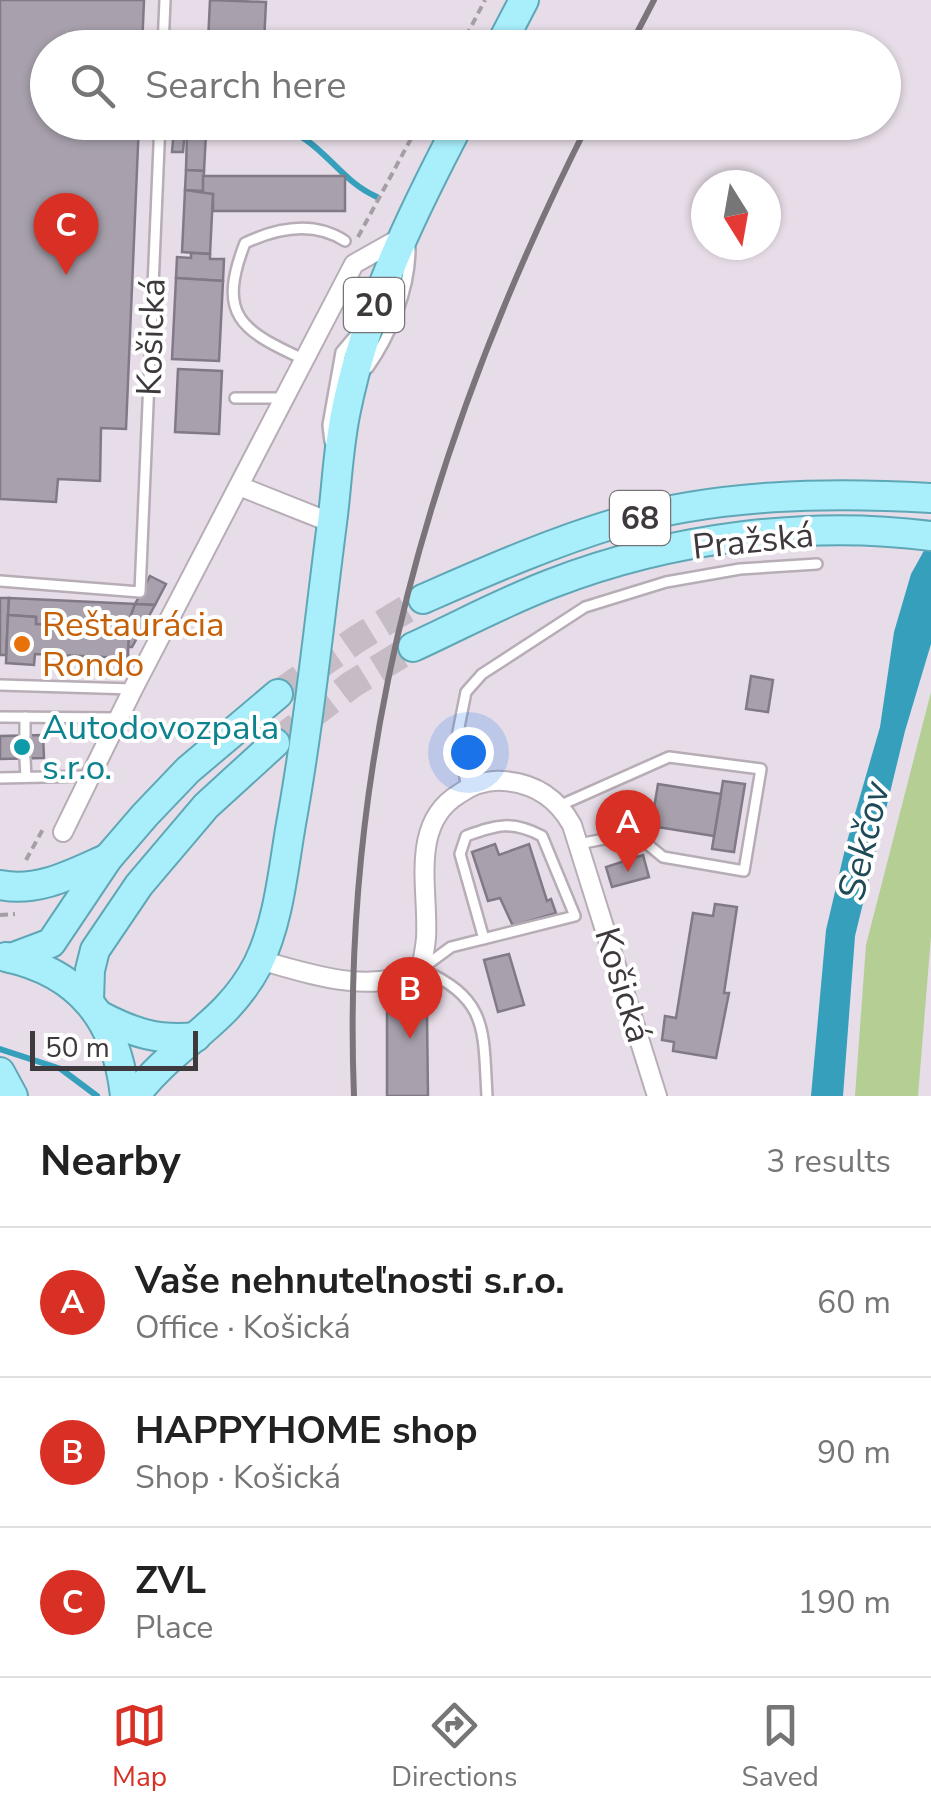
<!DOCTYPE html>
<meta charset="utf-8">
<style>
body{margin:0;font-family:"Nunito Sans",sans-serif;background:#f6f6f6;color:#222}
.compass{position:absolute;left:691px;top:170px;width:90px;height:90px;border-radius:50%;background:#fff;box-shadow:0 2px 8px #0004;rotate:169deg}
.scale{position:absolute;left:30px;bottom:25px;width:168px;box-sizing:border-box;padding-left:10px;border:5px solid #3d393d;border-top:0;font-size:28px;line-height:35px;white-space:nowrap;color:#3d393d;-webkit-text-stroke:8px #fff;paint-order:stroke}
.you{position:absolute;left:468px;top:752px;width:35px;height:35px;margin:-25px;border:8px solid #fff;border-radius:50%;background:#1a73e8;box-shadow:0 0 0 15px #1a73e833}
.badge{display:grid;place-items:center;width:65px;height:65px;border-radius:50%;background:#d93025;color:#fff;font-size:32px;font-weight:700}
.pin{position:absolute;translate:-50% -82px;filter:drop-shadow(0 2px 5px #0008)}
.pin::after{content:'';position:absolute;top:52px;width:35px;height:30px;background:inherit;clip-path:polygon(0 0,100% 0,50% 100%)}
.list{margin:0;padding:0;list-style:none}
h2{display:flex;justify-content:space-between;align-items:center;height:130px;margin:0;padding:0 40px;font-size:42px}
h2 small{font-size:32px;font-weight:400;color:#767676}
.list li{display:grid;grid-template-columns:65px 1fr auto;gap:30px;align-items:center;box-sizing:border-box;height:150px;padding:0 40px;border-top:2px solid #e0e0e0}
.list b{display:block;font-size:38px;white-space:nowrap}
.list p{margin:0;font-size:32px;white-space:nowrap;color:#767676}
.list em{font-size:32px;font-style:normal;color:#767676}
.icon{flex:none;width:55px;height:55px;fill:none;stroke:currentColor;stroke-width:2;stroke-linecap:round;stroke-linejoin:round}
.map{position:relative;flex:none;width:931px;height:1096px;overflow:hidden}
.search{position:absolute;background:#fff;box-shadow:0 2px 8px #0004;left:30px;right:30px;top:30px;height:110px;display:flex;align-items:center;gap:25px;box-sizing:border-box;padding:0 35px;border-radius:55px;color:#767676;font-size:38px}
.sheet{height:580px;background:#fff}
nav{display:flex;justify-content:space-around;align-items:center;box-sizing:border-box;height:140px;border-top:2px solid #e0e0e0;background:#fff;font-size:28px;color:#767676}
nav a{display:grid;justify-items:center;gap:5px}
nav .on{color:#d93025}
.map>svg:first-child{display:block}
</style>
<div class="map">
<svg width="931" height="1096" viewBox="0 0 931 1096">
<rect width="100%" height="100%" fill="#e7dde8"/>
<path fill="#b4ce94" d="M931 692V936L918 1096H855L866 945Z"/>
<path fill="#359fbc" d="M931 538V644L905 731 855 936 843 1096H811L826 930 846 845 880 727 894 632 911 574Z"/>
<g fill="none" stroke-linecap="round" stroke-linejoin="round">
<g stroke="#359fbc" stroke-width="6">
<path d="M268 122C325 138 333 177 377 197"/>
<path d="M0 1049 61 1069 97 1096"/>
</g>
</g>
<g fill="#a8a1ad" stroke="#817a86" stroke-width="2.5">
<path d="M0 0H144L142 48H48V122H139L126 429 101 428 100 481 58 479 56 502 0 499Z"/>
<path d="M210 0 266 2 264 43 208 42Z"/>
<path d="M174 128 185 129 183 152H172Z"/>
<path d="M187 132 206 133 204 171 186 170Z"/>
<path d="M186 170 204 171 203 191 185 190Z"/>
<path d="M203 176H345V211H213V194H203Z"/>
<path d="M185 190 213 194 210 254 182 252Z"/>
<path d="M191 253 210 254V259H224L223 281 176 278 177 257 191 258Z"/>
<path d="M176 278 223 281 219 361 172 359Z"/>
<path d="M178 369 222 371 219 434 175 432Z"/>
<path d="M150 576 166 584 155 605 135 604Z"/>
<path d="M0 598H9L6 655H0Z"/>
<path d="M9 598 135 604 129 621 109 620V628L36 624V617L8 615Z"/>
<path d="M135 604 155 605 132 647H128L129 621Z"/>
<path d="M8 615 36 617V624L109 628V620L129 621 128 658 35 654 34 665 6 663Z"/>
<path d="M751 676 773 680 768 712 746 709Z"/>
<path d="M43 735 44 758 0 759V736Z"/>
<path d="M723 781 745 784 734 852 712 849Z"/>
<path d="M658 784 721 794 714 836 651 826Z"/>
<path d="M495 844 499 855 529 844 547 901 551 899 556 913 513 926 500 898 488 901 472 852Z"/>
<path d="M643 855 649 877 612 887 606 867Z"/>
<path d="M715 904 737 907 724 993H729L716 1058 673 1051 674 1042 662 1040 665 1016 676 1018 693 913 713 916Z"/>
<path d="M509 954 524 1005 498 1012 484 960Z"/>
<path d="M387 1002H421V1013H427L428 1096H387Z"/>
</g>
<g fill="none" stroke-linecap="round" stroke-linejoin="round">
<g stroke="#c5bcc6" stroke-width="28" stroke-dasharray="28 14" stroke-linecap="butt">
<path d="M278 694 357 639 423 599"/>
<path d="M275 743 351 685 413 647"/>
</g>
<defs>
<g id="lane">
<path d="M163 48 165 0"/>
<path d="M303 359C240 330 217 315 245 243 277 228 313 220 345 241"/>
<path d="M368 368C391 335 410 290 410 248"/>
<path d="M235 398H283"/>
<path d="M330 442 328 425 341 352 356 334"/>
<path d="M0 581 140 592 160 122"/>
<path d="M0 685 133 689"/>
<path d="M0 717 117 718"/>
<path d="M25 717V736"/>
<path d="M25 759 26 777"/>
<path d="M0 778 91 776"/>
<path d="M467 788 457 737 466 692 482 674 585 607 666 582 740 569 817 564"/>
<path d="M561 805 669 757 761 769 744 871 663 857 634 833 579 844"/>
<path d="M484 939 460 854 466 836C497 825 511 820 542 836L575 916 451 947 421 969C489 999 483 1030 487 1096"/>
</g>
<g id="street">
<path d="M239 486 332 523"/>
<path d="M63 832 133 689 354 264 400 238"/>
<path d="M260 960C310 974 372 996 421 969 423 959 425 949 426 938 429 890 409 824 459 794 472 785 487 780 503 781 535 783 557 798 572 825L657 1096"/>
</g>
<g id="primary">
<path d="M499 48 524 0"/>
<path d="M423 599C487 571 550 543 617 523 718 494 827 492 931 498"/>
<path d="M413 647C459 626 505 601 553 583 670 538 807 520 931 536"/>
<path d="M0 885C38 893 74 873 108 858"/>
<path d="M6 957C81 973 117 1022 125 1096"/>
<path d="M11 958 51 943 108 858 145 815 188 770 278 694"/>
<path d="M89 1000 90 970 95 950 139 885 206 806 275 743"/>
<path d="M99 1015C133 1033 158 1041 196 1037"/>
<path d="M0 1072 13 1096"/>
<path d="M135 1096C174 1043 226 1026 258 964 279 921 283 870 291 824 309 725 319 623 332 523 337 486 338 447 346 410 368 304 410 217 460 122"/>
</g>
</defs>
<use href="#lane" stroke="#b7adb7" stroke-width="14"/>
<use href="#street" stroke="#b7adb7" stroke-width="22"/>
<use href="#primary" stroke="#5ea7b7" stroke-width="32"/>
<g stroke="#a59ea6" stroke-width="4" stroke-dasharray="8 5" stroke-linecap="butt">
<path d="M460 48 485 0"/>
<path d="M358 237 420 122"/>
<path d="M26 860 43 829"/>
<path d="M0 915 15 914"/>
</g>
<use href="#lane" stroke="#fff" stroke-width="9"/>
<use href="#street" stroke="#fff" stroke-width="18"/>
<use href="#primary" stroke="#a9eefb" stroke-width="28"/>
<g stroke="#7b757b" stroke-width="6">
<path d="M629 48 654 0"/>
<path d="M354 1096C340 748 433 430 589 122"/>
</g>
</g>
<circle fill="#e8710a" stroke="#fff" stroke-width="4" cx="22" cy="644" r="10"/>
<circle fill="#0f9aa8" stroke="#fff" stroke-width="4" cx="22" cy="747" r="10"/>
<g text-anchor="middle" dominant-baseline="central" stroke-width="8" stroke-linejoin="round" paint-order="stroke">
<g fill="#fff" stroke="#777477" stroke-width="2.5">
<rect x="344" y="278" width="60" height="54" rx="8"/>
<rect x="610" y="491" width="60" height="54" rx="8"/>
</g>
<g font-size="32" font-weight="bold" fill="#3d393d">
<text x="374" y="305">20</text>
<text x="640" y="518">68</text>
</g>
<g font-size="35" fill="#3d393d" stroke="#fff">
<text transform="translate(151 337) rotate(-88)">Košická</text>
<text transform="translate(753 541) rotate(-6)">Pražská</text>
<text transform="translate(623 985) rotate(73)">Košická</text>
</g>
<g font-size="35" fill="#c56008" stroke="#fff" text-anchor="start">
<text x="42" y="624">Reštaurácia<tspan x="42" dy="40">Rondo</tspan></text>
</g>
<g font-size="35" fill="#0d838f" stroke="#fff" text-anchor="start">
<text x="42" y="727">Autodovozpala<tspan x="42" dy="40">s.r.o.</tspan></text>
</g>
<g font-size="38" font-style="italic" fill="#1f4b58" stroke="#fff">
<text transform="translate(864 841) rotate(-77)">Sekčov</text>
</g>
</g>
</svg>
<svg class="compass" viewBox="-18 -18 36 36"><path d="M0-13l5 13h-10z" fill="#e53935"/><path d="M0 13l5-13h-10z" fill="#767676"/></svg>
<div class="scale">50 m</div>
<div class="you"></div>
<div class="pin badge" style="left:628px;top:872px">A</div>
<div class="pin badge" style="left:410px;top:1039px">B</div>
<div class="pin badge" style="left:66px;top:275px">C</div>
<div class="search"><svg class="icon" aria-label="search" viewBox="0 0 24 24"><circle cx="10" cy="10" r="6"/><path d="M15 15l6 6"/></svg>Search here</div>
</div>
<section class="sheet">
<h2>Nearby<small>3 results</small></h2>
<ul class="list">
<li><span class="badge">A</span><div><b>Vaše nehnuteľnosti s.r.o.</b><p>Office · Košická</p></div><em>60 m</em></li>
<li><span class="badge">B</span><div><b>HAPPYHOME shop</b><p>Shop · Košická</p></div><em>90 m</em></li>
<li><span class="badge">C</span><div><b>ZVL</b><p>Place</p></div><em>190 m</em></li>
</ul>
</section>
<nav>
<a class="on"><svg class="icon" aria-label="map" viewBox="0 0 24 24"><path d="M3 6l6-2 6 2 6-2v14l-6 2-6-2-6 2zM9 4v14M15 6v14"/></svg>Map</a>
<a><svg class="icon" aria-label="directions" viewBox="0 0 24 24"><path d="M12 3l9 9-9 9-9-9zM9 14v-3h6M13 9l2 2-2 2"/></svg>Directions</a>
<a><svg class="icon" aria-label="saved" viewBox="0 0 24 24"><path d="M7 4h10v16l-5-4-5 4z"/></svg>Saved</a>
</nav>
